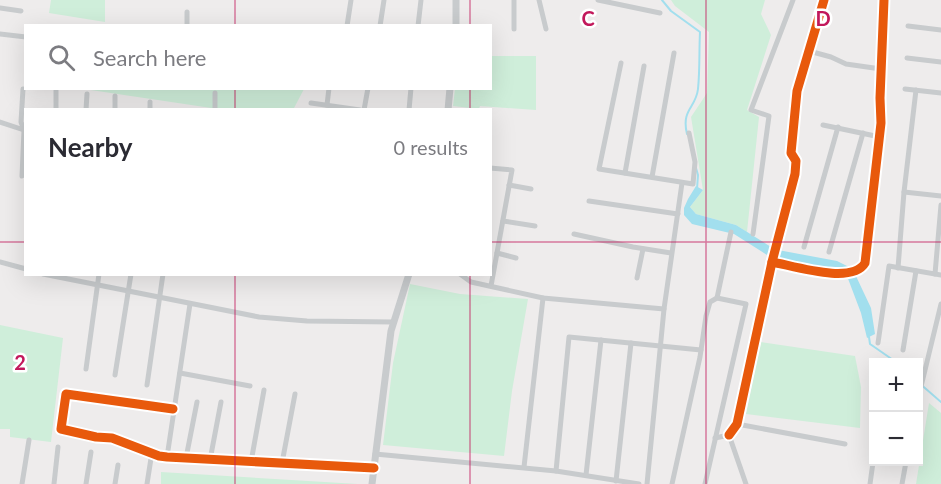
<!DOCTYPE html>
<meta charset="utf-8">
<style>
body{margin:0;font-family:Lato,sans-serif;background:#f2f2f3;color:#2b2b33}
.controls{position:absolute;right:18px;bottom:18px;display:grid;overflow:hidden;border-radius:0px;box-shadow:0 6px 24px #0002}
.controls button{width:54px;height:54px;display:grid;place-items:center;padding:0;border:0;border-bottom:2px solid #e1e1e2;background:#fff;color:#2b2b33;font:30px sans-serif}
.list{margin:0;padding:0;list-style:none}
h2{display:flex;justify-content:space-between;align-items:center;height:78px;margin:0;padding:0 24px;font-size:26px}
h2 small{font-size:20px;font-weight:400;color:#7c7c81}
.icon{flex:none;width:33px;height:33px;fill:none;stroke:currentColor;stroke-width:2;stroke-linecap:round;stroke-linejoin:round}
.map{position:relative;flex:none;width:941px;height:484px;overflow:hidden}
.search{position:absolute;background:#fff;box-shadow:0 6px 24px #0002;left:24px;top:24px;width:468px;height:66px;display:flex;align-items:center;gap:15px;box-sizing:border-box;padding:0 21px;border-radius:0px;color:#7c7c81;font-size:22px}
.panel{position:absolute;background:#fff;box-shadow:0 6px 24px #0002;left:24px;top:108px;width:468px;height:168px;border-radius:0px}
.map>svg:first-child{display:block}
</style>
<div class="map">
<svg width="941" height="484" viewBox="0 0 941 484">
<rect width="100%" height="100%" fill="#eeecec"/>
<g fill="#cfeeda">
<path d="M51 0H105V22L49 13Z"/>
<path d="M671 0H765L761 14 771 35 747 110 759 117 747 232 736 225 696 214 690 207 703 190 691 117 707 93 709 32 675 6Z"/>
<path d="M491 56H536V110L480 106 479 109 453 106 455 89 490 88Z"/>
<path d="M84 89H304L293 110 218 109Z"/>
<path d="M410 284 460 294 528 299 512 391 504 456 383 445 393 363Z"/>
<path d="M0 325 63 338 51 442 10 437V429H0Z"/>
<path d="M761 342 855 356 861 387 860 428 746 414Z"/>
<path d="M929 403 941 413V484H916Z"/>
<path d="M161 472 358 484H161Z"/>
</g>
<g fill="#a2dfee">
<path d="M696 186 703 190 690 207 696 214 736 225 771 247 767 255 734 234 692 224 684 215V208L688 199Z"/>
<path d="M778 250 837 261 849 267 841 271 775 257Z"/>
<path d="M855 274 871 308 875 334 867 338 861 313 847 276Z"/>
</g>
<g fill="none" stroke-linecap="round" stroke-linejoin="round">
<g stroke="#a2dfee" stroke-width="2">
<path d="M662 0 671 11 700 32C699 51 700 70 698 89 696 108 681 109 687 134"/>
<path d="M696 168 698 175 697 189"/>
<path d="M869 337 870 344 896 362"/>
<path d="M918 382 941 402"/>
</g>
<g stroke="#c8cbcd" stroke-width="5">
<path d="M514 0V29"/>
<path d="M539 0 546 29"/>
<path d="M598 0 660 13"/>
<path d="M0 8 21 11"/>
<path d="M187 12V26"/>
<path d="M347 26 351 0"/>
<path d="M380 26 384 0"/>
<path d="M418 26 421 0"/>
<path d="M908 26 941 30"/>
<path d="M0 34 26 37"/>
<path d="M809 51 831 57 846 64 881 69"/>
<path d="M907 58 941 62"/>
<path d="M621 63 599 169 693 184 695 162 689 133"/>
<path d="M905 89 941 93"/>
<path d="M215 93V110"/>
<path d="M311 103 360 110"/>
<path d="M327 105 329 88"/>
<path d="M56 110V88"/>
<path d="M86 110 87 94"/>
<path d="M115 110V96"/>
<path d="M150 110V102"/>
<path d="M364 110 368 88"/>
<path d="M409 110 411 88"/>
<path d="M0 122 24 130"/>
<path d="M823 125 880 137"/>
<path d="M490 168 512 170 491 286"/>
<path d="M625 173 644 66"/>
<path d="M22 176 24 130 21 122 23 89"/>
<path d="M652 177 674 53"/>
<path d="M509 185 531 189"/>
<path d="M904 192 941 196"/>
<path d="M589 201 678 214"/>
<path d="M503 221 535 226"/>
<path d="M574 234 633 247 671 253"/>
<path d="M753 234 769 116 751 110 793 0"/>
<path d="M804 247 838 127"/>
<path d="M829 252 863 133"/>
<path d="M497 253 516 258"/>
<path d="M0 262 26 269"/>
<path d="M772 262C794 266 852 285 865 263L881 123 880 98 884 0"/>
<path d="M898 268 904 192 916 90"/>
<path d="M43 274 259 317 307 321 393 322"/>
<path d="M460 274 471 282 543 298 664 309"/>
<path d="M935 274 941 205"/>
<path d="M637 278 643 249"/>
<path d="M717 298 731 232"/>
<path d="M878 343 889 266 941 275"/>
<path d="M903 350 916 271"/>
<path d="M86 369 99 274"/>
<path d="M180 373 250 386"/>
<path d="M115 375 131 274"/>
<path d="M147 385 163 274"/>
<path d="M918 399 941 304"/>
<path d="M173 409 66 394 61 429 96 437 112 438 159 456 167 457 374 468"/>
<path d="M737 424 845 444"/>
<path d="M729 435 737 424 772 262 795 174 796 161 791 153 797 91 824 0"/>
<path d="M715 438 729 435 746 484"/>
<path d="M375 454 556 471 639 484"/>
<path d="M167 457 190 304"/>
<path d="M186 458 197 402"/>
<path d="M210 460 221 402"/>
<path d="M251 462 264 390"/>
<path d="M282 463 295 394"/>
<path d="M524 467 543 298"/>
<path d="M556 471 569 337 701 350"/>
<path d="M586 475 601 340"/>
<path d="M616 481 631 343"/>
<path d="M22 484 29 440"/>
<path d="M54 484 58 447"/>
<path d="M86 484 91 452"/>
<path d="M115 484 118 465"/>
<path d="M147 484 152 452"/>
<path d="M647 484 664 309 682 183"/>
<path d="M672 484 700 357 706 316 710 302 717 298 746 304 705 484"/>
<path d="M870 484 874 455"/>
<path d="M902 484 906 462"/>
</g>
<g stroke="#c8cbcd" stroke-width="7">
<path d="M456 0V26"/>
<path d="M448 110 450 88"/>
<path d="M372 484 391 331 409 274"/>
</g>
<defs>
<g id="cycleway">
<path d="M772 262C794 266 852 285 865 263L881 123 880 98 884 0"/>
<path d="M173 409 66 394 61 429 96 437 112 438 159 456 167 457 374 468"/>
<path d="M729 435 737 424 772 262 795 174 796 161 791 153 797 91 824 0"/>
</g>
</defs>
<use href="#cycleway" stroke="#fff" stroke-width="13"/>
<use href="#cycleway" stroke="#e8590c" stroke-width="9"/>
</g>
<path fill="none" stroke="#c2185b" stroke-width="1.5" stroke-opacity="0.55" d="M235 0V26M470 0V26M706 0V484M235 88V110M470 88V110M0 242H26M490 242H941M235 274V484M470 274V484"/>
<g font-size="20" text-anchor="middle" font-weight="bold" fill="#c2185b" stroke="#fff" stroke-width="5" stroke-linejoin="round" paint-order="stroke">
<text x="588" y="26">C</text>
<text x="823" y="26">D</text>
<text x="20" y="370">2</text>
</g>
</svg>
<div class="controls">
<button>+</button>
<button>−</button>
</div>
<div class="search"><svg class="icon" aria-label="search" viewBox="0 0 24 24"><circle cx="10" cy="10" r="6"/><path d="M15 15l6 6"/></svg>Search here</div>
<section class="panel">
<h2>Nearby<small>0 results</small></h2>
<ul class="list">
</ul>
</section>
</div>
